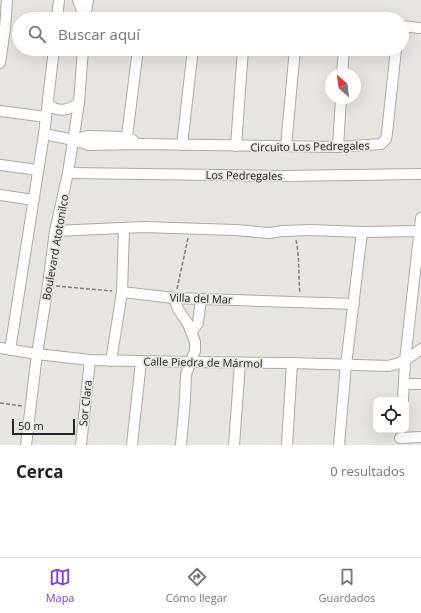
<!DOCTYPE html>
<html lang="es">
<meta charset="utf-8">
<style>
body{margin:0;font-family:"Open Sans",sans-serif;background:#f6f6f6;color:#222}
.controls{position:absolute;right:12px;bottom:12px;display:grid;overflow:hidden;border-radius:8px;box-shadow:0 4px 16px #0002}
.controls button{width:36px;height:36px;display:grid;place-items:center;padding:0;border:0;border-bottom:1px solid #e0e0e0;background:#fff;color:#222;font:20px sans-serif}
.compass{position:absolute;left:325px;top:68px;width:36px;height:36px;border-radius:50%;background:#fff;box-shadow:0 4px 16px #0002;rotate:332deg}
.scale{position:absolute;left:12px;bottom:10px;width:63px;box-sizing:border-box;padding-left:4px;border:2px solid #252523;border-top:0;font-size:11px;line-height:14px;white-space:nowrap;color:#252523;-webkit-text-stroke:3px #e8e5e1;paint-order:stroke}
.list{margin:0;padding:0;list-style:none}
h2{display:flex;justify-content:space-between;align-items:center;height:52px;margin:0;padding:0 16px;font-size:17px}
h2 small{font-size:13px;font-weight:400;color:#767676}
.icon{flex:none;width:22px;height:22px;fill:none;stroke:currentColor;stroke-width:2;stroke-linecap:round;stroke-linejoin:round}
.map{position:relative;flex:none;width:421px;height:445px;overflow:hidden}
.search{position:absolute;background:#fff;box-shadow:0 4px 16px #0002;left:12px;right:12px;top:12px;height:44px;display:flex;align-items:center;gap:10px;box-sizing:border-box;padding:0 14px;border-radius:22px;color:#767676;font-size:15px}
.sheet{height:112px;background:#fff}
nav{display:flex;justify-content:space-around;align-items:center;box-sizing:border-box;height:56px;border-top:1px solid #e0e0e0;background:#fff;font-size:11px;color:#767676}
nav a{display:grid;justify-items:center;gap:2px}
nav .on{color:#7c3aed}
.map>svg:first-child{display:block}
</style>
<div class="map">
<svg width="421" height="445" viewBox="0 0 421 445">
<rect width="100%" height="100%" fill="#e8e5e1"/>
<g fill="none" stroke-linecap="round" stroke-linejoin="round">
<defs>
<g id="minor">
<path d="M78 0 85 19"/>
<path d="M85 18 88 0"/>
<path d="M57 19 59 0"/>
<path d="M402 26 419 28"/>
<path d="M0 63 5 29 7 0"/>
<path d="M342 74 344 49"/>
<path d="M48 103C58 114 68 110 79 103"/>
<path d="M0 111 46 117"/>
<path d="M44 134 74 140 89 145 142 144 338 147 381 144 386 139 387 133 396 49"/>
<path d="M74 140 87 136 127 137 133 140"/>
<path d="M126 144 138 49"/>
<path d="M182 145 193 49"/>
<path d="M236 146 243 49"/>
<path d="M286 146 295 49"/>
<path d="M338 147 341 98"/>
<path d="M0 165 38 170"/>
<path d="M68 173 284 176 421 174"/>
<path d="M0 195 33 200"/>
<path d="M55 231 143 227 235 230 269 233 283 231 311 230 362 232 421 231"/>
<path d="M122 292 174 298 354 304"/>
<path d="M174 298 178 309 188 324 195 342V351L186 374 185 400 181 445"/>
<path d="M192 331 198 323 201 299"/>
<path d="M0 348 37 354 90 360 190 362 292 363 388 366C402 364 410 357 421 349"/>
<path d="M10 350 44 134 54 49"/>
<path d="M111 361 122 292 124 228"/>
<path d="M404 384H421"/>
<path d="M403 400 405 361 421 218"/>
<path d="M400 438 421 437"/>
<path d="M26 445 37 354 48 285 55 231 68 173 79 103 83 49"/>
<path d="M81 445 90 360"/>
<path d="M132 445 141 361"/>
<path d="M234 445 240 363"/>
<path d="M287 445 292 363"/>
<path d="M339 445 346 365 362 232"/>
</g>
</defs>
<use href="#minor" stroke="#acaaa6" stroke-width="12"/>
<g stroke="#81807d" stroke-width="1.5" stroke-dasharray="4 2" stroke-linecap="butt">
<path d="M296 240C300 258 298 276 300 294"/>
<path d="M56 286 112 291"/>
<path d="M177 289 188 238"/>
<path d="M0 403 22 406"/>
</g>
<use href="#minor" stroke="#fff" stroke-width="10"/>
</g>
<g text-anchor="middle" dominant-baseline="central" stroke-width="3.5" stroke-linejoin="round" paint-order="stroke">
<g font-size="11" fill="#252523" stroke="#e8e5e1">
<text transform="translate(310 146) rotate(-1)">Circuito Los Pedregales</text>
<text transform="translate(244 175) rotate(1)">Los Pedregales</text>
<text transform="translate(55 247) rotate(-80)">Boulevard Atotonilco</text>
<text transform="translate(201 298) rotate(2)">Villa del Mar</text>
<text transform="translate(203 362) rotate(1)">Calle Piedra de Mármol</text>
<text transform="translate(85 403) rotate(-84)">Sor Clara</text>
</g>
</g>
</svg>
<div class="controls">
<button><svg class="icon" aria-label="locate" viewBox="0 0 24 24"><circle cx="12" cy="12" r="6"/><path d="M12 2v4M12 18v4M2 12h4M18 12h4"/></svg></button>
</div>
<svg class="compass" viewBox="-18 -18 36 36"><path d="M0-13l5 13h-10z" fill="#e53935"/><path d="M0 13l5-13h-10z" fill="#767676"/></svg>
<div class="scale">50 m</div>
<div class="search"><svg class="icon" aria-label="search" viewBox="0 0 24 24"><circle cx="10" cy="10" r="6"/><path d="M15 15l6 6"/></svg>Buscar aquí</div>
</div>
<section class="sheet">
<h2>Cerca<small>0 resultados</small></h2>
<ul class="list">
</ul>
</section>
<nav>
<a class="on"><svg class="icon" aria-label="map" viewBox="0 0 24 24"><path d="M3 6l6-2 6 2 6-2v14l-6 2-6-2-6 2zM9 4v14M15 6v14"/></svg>Mapa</a>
<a><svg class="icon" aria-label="directions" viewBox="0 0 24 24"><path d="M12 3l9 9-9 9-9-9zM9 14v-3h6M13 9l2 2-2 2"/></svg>Cómo llegar</a>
<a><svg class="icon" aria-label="saved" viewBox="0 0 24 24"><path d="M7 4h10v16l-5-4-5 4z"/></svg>Guardados</a>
</nav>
